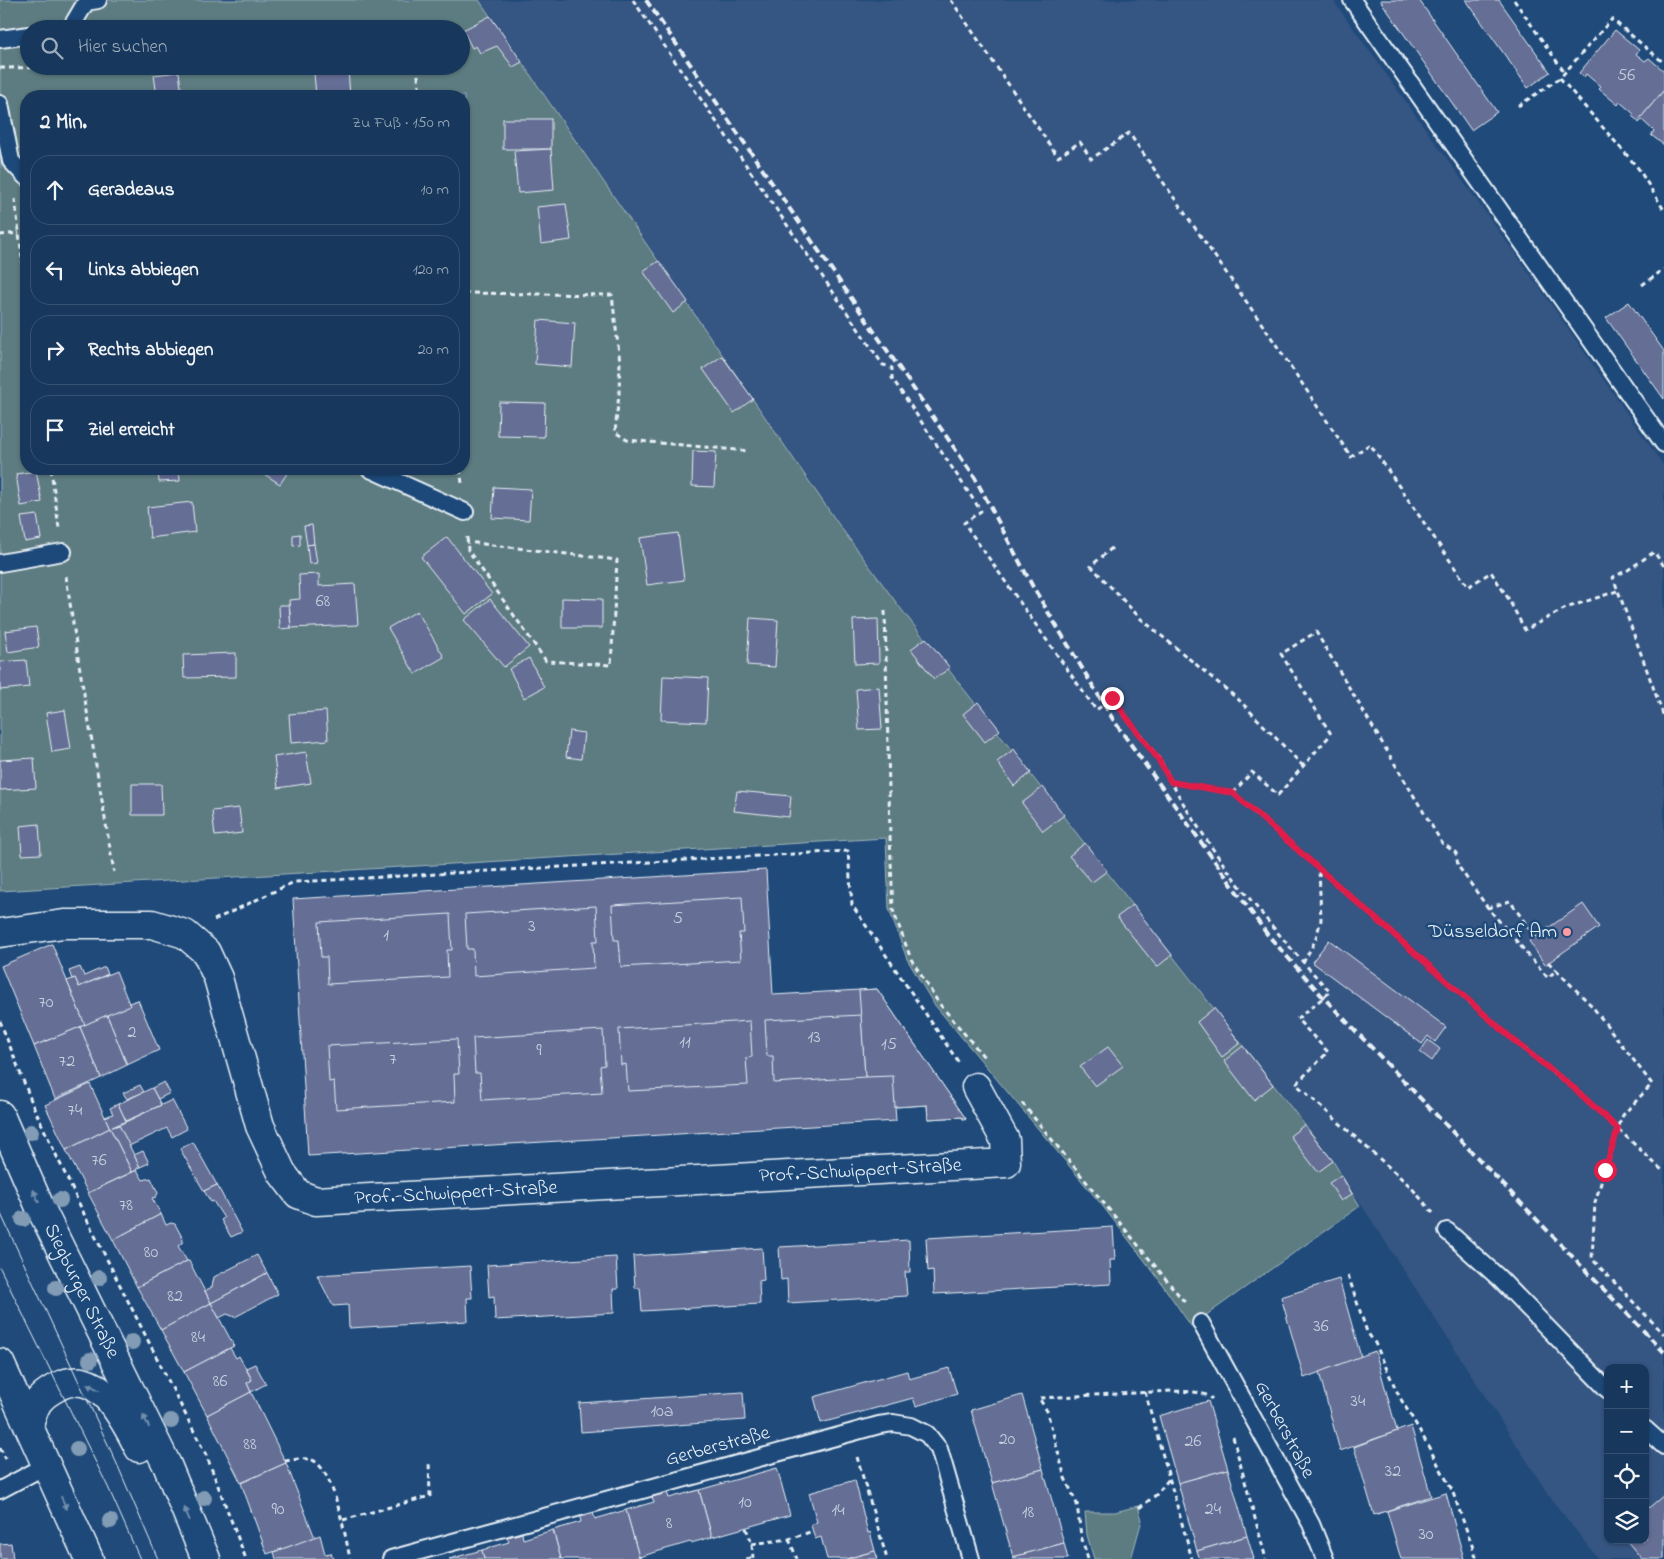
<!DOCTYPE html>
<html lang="de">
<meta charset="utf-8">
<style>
body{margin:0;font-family:"Indie Flower",sans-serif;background:#203f62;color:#f1f3f6}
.controls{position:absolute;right:15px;bottom:15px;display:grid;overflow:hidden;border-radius:10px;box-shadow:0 1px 4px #0004}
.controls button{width:45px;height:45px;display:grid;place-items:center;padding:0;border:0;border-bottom:1px solid #365272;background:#17385c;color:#f1f3f6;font:25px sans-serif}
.stop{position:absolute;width:15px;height:15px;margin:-11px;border:4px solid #e11d48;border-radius:50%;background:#fff}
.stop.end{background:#e11d48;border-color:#fff;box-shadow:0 1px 5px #0008}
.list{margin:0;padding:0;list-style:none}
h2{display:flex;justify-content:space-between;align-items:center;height:65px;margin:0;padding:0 20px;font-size:21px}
h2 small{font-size:16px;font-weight:400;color:#9eacbb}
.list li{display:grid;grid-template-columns:32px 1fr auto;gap:15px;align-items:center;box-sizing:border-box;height:70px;margin:0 10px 10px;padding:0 10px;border:1px solid #365272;border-radius:20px}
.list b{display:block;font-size:19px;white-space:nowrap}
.list em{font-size:16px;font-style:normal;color:#9eacbb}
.icon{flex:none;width:28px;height:28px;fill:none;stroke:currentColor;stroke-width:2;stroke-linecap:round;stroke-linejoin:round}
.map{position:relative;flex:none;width:1664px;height:1559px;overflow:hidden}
.search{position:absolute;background:#17385c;box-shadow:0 1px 4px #0004;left:20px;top:20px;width:450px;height:55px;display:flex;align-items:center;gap:12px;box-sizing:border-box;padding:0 18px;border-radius:28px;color:#9eacbb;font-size:19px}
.panel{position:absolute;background:#17385c;box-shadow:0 1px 4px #0004;left:20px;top:90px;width:450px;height:385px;border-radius:20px}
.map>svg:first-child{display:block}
</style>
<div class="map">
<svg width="1664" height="1559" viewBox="0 0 1664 1559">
<rect width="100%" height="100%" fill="#1f4a7a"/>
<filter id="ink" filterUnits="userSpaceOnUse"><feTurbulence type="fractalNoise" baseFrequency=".02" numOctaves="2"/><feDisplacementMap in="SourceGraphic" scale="10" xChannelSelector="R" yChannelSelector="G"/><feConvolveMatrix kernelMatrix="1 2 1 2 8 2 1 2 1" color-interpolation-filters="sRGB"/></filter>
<g filter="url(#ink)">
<path fill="#345582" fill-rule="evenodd" d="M479 0H1333L1537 284 1664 466V1559H1598L1552 1500 1333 1161 898 605 839 525ZM1608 1368H1645V1540H1608Z"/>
<g fill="#5d7c81" stroke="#a2b6bc" fill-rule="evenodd">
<path d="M0 0H479L839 525 898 605 1333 1161 1360 1206 1191 1326 1155 1274 1101 1204 933 1003 907 959 889 909 886 838 0 891ZM29 29H461V66H29ZM26 96H464V469H26Z"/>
<path d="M1138 1506 1142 1520 1131 1559H1094L1087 1535 1085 1512H1115Z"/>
</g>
<g fill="#656e95" stroke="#e8f1f8">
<path d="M1380 0H1419L1497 112 1471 130Z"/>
<path d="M1466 0H1499L1550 72 1528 88Z"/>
<path d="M490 16 522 62 513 67 497 46 480 53 476 46 472 48 463 30Z"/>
<path d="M1615 30 1639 50 1636 54 1645 61 1649 58 1664 71V90L1638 121 1632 116 1634 114 1620 102 1618 105 1599 89 1601 87 1586 74 1584 77 1579 73Z"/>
<path d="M348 70 350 96H316L314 73Z"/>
<path d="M179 72 182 96H157L154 75Z"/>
<path d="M1664 90V145L1651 135 1654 131 1642 120 1639 123 1638 121Z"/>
<path d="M98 93V96H69V95Z"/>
<rect x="503" y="119" width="48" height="30"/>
<path d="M551 149 554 190 518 193 514 151Z"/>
<path d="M566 204 571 240 541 244 537 207Z"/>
<path d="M659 261 688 302 673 313 643 271Z"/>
<path d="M1629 302 1664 351V399L1606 318Z"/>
<path d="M538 320 575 323 572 367 535 364Z"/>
<path d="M722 356 753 399 734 413 703 369Z"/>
<path d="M499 402 545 403 544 437 498 436Z"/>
<path d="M693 451 716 452 714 487 692 486Z"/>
<path d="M158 469H179L180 481 159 482Z"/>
<path d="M256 469H290L280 484Z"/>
<path d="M36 471 42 502 21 506 16 474Z"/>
<path d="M494 487 531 489 529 520 492 518Z"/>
<path d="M192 502 195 532 150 538 147 507Z"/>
<path d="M37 515 41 539 25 542 21 517Z"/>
<path d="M312 525 314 544 307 545 304 526Z"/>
<path d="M678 533 684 580 647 585 640 538Z"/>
<path d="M300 534V545L293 546V535Z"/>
<path d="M447 537 492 594 466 614 421 557Z"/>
<path d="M314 544 317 563 309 564 307 545Z"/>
<path d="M319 574V586L355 584 358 625 291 628 289 600 300 599 299 575Z"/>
<path d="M562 598 602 599V628H562Z"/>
<path d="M490 599 529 647 504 667 464 620Z"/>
<path d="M279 605H289L291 628 280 629Z"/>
<path d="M417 611 444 657 415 674 388 628Z"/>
<path d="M750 618 778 620 775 667 747 665Z"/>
<path d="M878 619 879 663 855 664 853 620Z"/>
<path d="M36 627 39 647 8 652 5 631Z"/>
<path d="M926 638 950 668 934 679 911 649Z"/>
<path d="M236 653V677L184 678 183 655Z"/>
<path d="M529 658 544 687 524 698 509 669Z"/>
<path d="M26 660 29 687 0 690V662Z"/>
<path d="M663 676 708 678 706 722 661 720Z"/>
<path d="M879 687 882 729 859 730 856 689Z"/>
<path d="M978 702 1000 730 985 742 963 714Z"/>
<path d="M65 710 71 749 52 752 46 713Z"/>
<path d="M326 711 328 740 291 743 289 714Z"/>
<path d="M569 731 584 733 581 759 566 757Z"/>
<path d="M1014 749 1031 773 1014 786 997 762Z"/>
<path d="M306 752 311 783 278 788 274 757Z"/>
<path d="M34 758 36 788 0 790V760Z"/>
<path d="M132 784H161L162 815H132Z"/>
<path d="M1043 787 1064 815 1043 831 1022 803Z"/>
<path d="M737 791 791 796 789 817 734 811Z"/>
<path d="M239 808 242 833 215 836 212 811Z"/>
<path d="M39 824 41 854 22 855 20 826Z"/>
<path d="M1085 843 1107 871 1092 882 1069 856Z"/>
<path d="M766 870 773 995 877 989 966 1119 964 1120 962 1117 928 1119 927 1105 895 1107 896 1121 308 1156 293 899Z"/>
<path d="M742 897 744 933H739L741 960 621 967 619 940H614L612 905Z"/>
<path d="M1583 904 1599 927 1545 965 1529 941Z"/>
<path d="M1133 905 1172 955 1157 967 1117 917Z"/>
<path d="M596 906 598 941H593L594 968 474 976 473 949H467L465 914Z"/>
<path d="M450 914 452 950H447L448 977 328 984 327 957H321L319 922Z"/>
<path d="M1329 940 1446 1027 1435 1042 1428 1036 1422 1044 1312 962Z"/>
<path d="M52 944 85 1025 34 1046 1 966Z"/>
<path d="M80 967 84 976 105 967 108 974 79 987 75 978 72 979 69 971Z"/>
<path d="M116 971 130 1006 85 1025 67 981 75 978 79 987Z"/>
<path d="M877 989 966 1119 964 1120 962 1117 928 1119 927 1105 895 1107 893 1076 865 1077 859 990Z"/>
<path d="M138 1000 159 1050 127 1065 107 1015 130 1006 129 1003Z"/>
<path d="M1214 1008 1240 1043 1222 1057 1197 1022Z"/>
<path d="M107 1015 127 1065 101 1078 80 1027Z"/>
<path d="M861 1015 865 1077 774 1083 773 1056H767L765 1020Z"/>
<path d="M750 1021 752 1057 746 1058 748 1085 628 1091 626 1064 621 1065 619 1029Z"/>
<path d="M80 1027 101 1078 55 1099 34 1046Z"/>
<path d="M603 1030 605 1065 600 1066 602 1093 482 1100 480 1073H475L473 1038Z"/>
<path d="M457 1039 459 1074H454L455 1102 336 1109 334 1081 329 1082 327 1046Z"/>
<path d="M1428 1040 1440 1049 1432 1061 1420 1052Z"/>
<path d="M1243 1046 1273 1085 1254 1100 1224 1061Z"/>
<path d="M1108 1047 1123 1066 1095 1086 1080 1067Z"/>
<path d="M164 1082 170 1093 158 1099 152 1088Z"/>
<path d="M90 1084 110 1128 66 1150 45 1105Z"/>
<path d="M140 1085 144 1092 127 1099 123 1093Z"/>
<path d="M152 1088 161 1105 126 1121 118 1104Z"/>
<path d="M172 1100 187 1129 172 1137 167 1128 129 1146 119 1125Z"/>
<path d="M118 1104 126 1121 110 1128 105 1117 113 1114 110 1108Z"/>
<path d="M119 1125 140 1167 137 1168V1170L132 1172 110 1128Z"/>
<path d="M1304 1125 1333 1161 1318 1172 1290 1136Z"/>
<path d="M110 1128 132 1172 88 1193 66 1150Z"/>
<path d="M193 1142 217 1185 204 1191 180 1149Z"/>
<path d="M143 1151 149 1163 140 1167 134 1155Z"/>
<path d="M137 1170 143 1180 151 1178 158 1193 156 1197 152 1198 161 1214 113 1240 88 1193Z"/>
<path d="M1341 1175 1352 1194 1341 1201 1329 1183Z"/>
<path d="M217 1185 242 1232 231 1237 221 1220 224 1218 213 1201 211 1202 204 1191Z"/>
<path d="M161 1214 166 1225 171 1223 175 1224 183 1239 182 1243 178 1246 187 1261 137 1287 113 1240Z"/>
<path d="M1113 1227 1115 1260H1110L1111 1284 934 1294 933 1270 928 1271 926 1238Z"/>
<path d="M909 1240 910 1272H905L907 1296 788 1303 787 1279 781 1280 779 1247Z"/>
<path d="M762 1248 764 1280 759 1281 760 1304 642 1311 640 1288H635L633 1256Z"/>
<path d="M257 1255 267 1273 211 1303 205 1291 212 1287 214 1277Z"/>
<path d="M616 1257 618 1289H613L614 1313 495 1320 494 1296 489 1297 487 1265Z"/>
<path d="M187 1261H189L211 1303 161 1330 137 1287Z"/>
<path d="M470 1266 472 1298H467L468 1321 349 1328 348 1305 333 1306 317 1275Z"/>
<path d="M267 1273 278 1294 235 1317 227 1314 219 1318 211 1303Z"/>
<path d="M1339 1279 1361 1357 1304 1378 1281 1297Z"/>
<path d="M211 1303 234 1346 184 1372 161 1330Z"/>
<path d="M230 1348 236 1358 239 1356 252 1380 247 1383 251 1392 207 1415 184 1372Z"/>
<path d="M1375 1351 1397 1431 1340 1451 1319 1372Z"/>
<path d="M255 1364 266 1384 251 1392 247 1383 252 1380 246 1368Z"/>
<path d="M949 1368 957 1394 916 1406 913 1398 821 1423 814 1397 907 1371 909 1379Z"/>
<path d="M251 1392 286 1463 241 1483 207 1415Z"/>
<path d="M743 1392 745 1420 581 1432 579 1403Z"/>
<path d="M1022 1395 1043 1469 992 1483 971 1410Z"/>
<path d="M1208 1401 1228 1469 1178 1483 1159 1416Z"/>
<path d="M1411 1426 1431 1496 1374 1515 1354 1447Z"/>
<path d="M286 1463 315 1538 267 1554 241 1483Z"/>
<path d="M777 1468 790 1515 712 1537 699 1490Z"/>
<path d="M1043 1469 1064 1543 1013 1557 992 1483Z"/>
<path d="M1228 1469 1247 1536 1197 1551 1178 1483Z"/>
<path d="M855 1480 868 1533 870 1532 875 1551 846 1559H827L821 1537 815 1539 811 1525 817 1522 809 1493Z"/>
<path d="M699 1490 712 1537 691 1543 690 1542 639 1557 626 1510 654 1502 652 1497 660 1494 667 1492 669 1498Z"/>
<path d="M1446 1493 1464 1559H1401L1387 1511Z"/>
<path d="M1664 1495V1559H1642L1626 1540H1645V1511Z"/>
<path d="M626 1510 639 1557 633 1559H561L553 1530 581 1522 580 1517 593 1513 595 1519Z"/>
<path d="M553 1530 561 1559H484L482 1550 509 1542 507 1537 522 1533 523 1539Z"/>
<path d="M320 1535 325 1554 331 1553 333 1559H276L274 1552Z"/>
<path d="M1247 1536 1254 1559H1200L1197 1551Z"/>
<path d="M11 1543 13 1559H0V1544Z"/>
<path d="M1064 1543 1068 1559H1013V1557Z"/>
<path d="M482 1550 484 1559H449Z"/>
<path d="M875 1551 878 1559H846Z"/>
</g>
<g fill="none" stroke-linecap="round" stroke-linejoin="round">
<defs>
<g id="lane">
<path d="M1352 0 1664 444"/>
<path d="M70 29 86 2 98 0"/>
<path d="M0 39 29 35"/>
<path d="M0 104 11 161 26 177"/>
<path d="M370 469 465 512"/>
<path d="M0 563 63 552"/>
<path d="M1447 1231 1499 1278 1608 1390"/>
<path d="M1201 1323 1311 1524 1325 1559"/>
<path d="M1645 1429 1664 1446"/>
<path d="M0 1490 47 1465"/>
<path d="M391 1559 879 1425 893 1423 911 1426 927 1434 939 1449 971 1559"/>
</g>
<g id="street">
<path id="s1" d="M0 933 64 924H152L185 934 206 952 218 978 260 1126 282 1173 298 1194 316 1201 1006 1163 1005 1140 976 1087"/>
</g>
<g id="secondary">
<path id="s2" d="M0 1115 39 1205 167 1465 206 1559"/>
<path d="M0 1363 89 1559"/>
<path d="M29 1425C35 1404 38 1397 57 1387 98 1364 124 1419 139 1448"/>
</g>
</defs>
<use href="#lane" stroke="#e8f1f8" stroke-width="20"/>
<use href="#street" stroke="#e8f1f8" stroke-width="31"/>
<use href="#secondary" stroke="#e8f1f8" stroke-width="31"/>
<g stroke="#e8f1f8" stroke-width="3" stroke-dasharray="5 4" stroke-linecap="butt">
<path d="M633 0 883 365 888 366 892 368V378L981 511 964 523 1096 710 1112 699 1159 759 1171 782"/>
<path d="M951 0 1058 157 1080 142 1091 159 1129 133 1273 340 1351 457 1370 444 1468 587 1491 572 1508 598 1525 630 1566 608 1617 591"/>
<path d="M1514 0 1565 73"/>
<path d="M417 66 420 96"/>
<path d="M0 68 211 66"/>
<path d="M1560 78 1638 168 1664 210"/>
<path d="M1518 106 1560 78 1612 19 1664 63"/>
<path d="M15 199 26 292"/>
<path d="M0 235 19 233"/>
<path d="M1642 285 1664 269"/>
<path d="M464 293 612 295 620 362 619 394 615 432 627 440 748 451"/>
<path d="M51 469 59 528"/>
<path d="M460 469 462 483"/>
<path d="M467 537 468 550 546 661 611 665 617 560 467 542"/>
<path d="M1112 548 1091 566 1140 618 1239 700 1304 767"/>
<path d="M1664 566 1654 552 1628 570 1613 577 1664 717"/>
<path d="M66 576 79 664 114 872"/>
<path d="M885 611 890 837 893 910 911 959 938 1002 984 1057"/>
<path d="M1233 793 1252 772 1278 795 1331 734 1281 654 1316 632 1442 843 1456 853 1458 866 1488 908 1548 978 1556 970 1592 1006 1652 1084 1623 1115 1618 1129 1664 1172"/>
<path d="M1488 908 1510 901 1535 937"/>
<path d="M214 920 294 882 848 851 852 905 959 1063"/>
<path d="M1548 962 1556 970"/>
<path d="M1303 963 1315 941 1321 920 1319 868"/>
<path d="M0 1021 34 1108 85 1216 207 1457 246 1559"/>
<path d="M1022 1103 1187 1305"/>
<path d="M1433 1213 1410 1186 1296 1084 1328 1052 1297 1019 1330 992C1284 941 1238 889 1201 831 1190 816 1181 799 1171 782L1233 793 1518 1044 1575 1089 1618 1129 1595 1202 1592 1259 1664 1334"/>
<path d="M1348 1275 1367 1332 1375 1343 1399 1396 1420 1431 1452 1490 1477 1559"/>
<path d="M1145 1392 1192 1559"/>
<path d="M1233 1437 1266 1559"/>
<path d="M0 1448 6 1459"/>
<path d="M857 1457 887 1559"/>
<path d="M285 1461C293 1460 304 1457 312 1460 333 1467 346 1538 350 1559"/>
<path d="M1139 1508 1156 1495 1169 1479"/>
<path d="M343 1520 430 1496 429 1461"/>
<path d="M746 1528 752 1544 753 1559"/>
<path d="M789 1539 797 1559"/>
<path d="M752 1544 789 1539 813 1531"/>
<path d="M746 1559 753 1558"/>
<path d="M1088 1559 1081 1536 1077 1504 1065 1478 1047 1411 1039 1398 1172 1391C1184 1392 1203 1390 1212 1399"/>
</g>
<use href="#lane" stroke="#1f4a7a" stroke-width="16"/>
<use href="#street" stroke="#1f4a7a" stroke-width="28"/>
<use href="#secondary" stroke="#1f4a7a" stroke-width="28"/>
<g stroke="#e8f1f8" stroke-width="1">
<path d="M0 1212 117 1464 158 1559"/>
<path d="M0 1268 108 1487 140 1559"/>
</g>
<path stroke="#e8f1f8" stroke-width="4" stroke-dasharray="8 4" stroke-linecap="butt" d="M646 0 975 478 1033 587 1114 721 1267 934 1323 997 1664 1352"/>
</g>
<g fill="#829cb5">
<circle cx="31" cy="1132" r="8"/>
<circle cx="60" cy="1200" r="8"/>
<circle cx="23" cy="1219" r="8"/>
<circle cx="99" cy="1278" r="8"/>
<circle cx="56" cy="1288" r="8"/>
<circle cx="132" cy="1342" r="8"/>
<circle cx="90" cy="1360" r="8"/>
<circle cx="171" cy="1421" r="8"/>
<circle cx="77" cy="1449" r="8"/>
<circle cx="204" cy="1498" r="8"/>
<circle cx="110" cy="1521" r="8"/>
</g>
<defs><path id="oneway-solid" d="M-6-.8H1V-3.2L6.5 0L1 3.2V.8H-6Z" transform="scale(1.25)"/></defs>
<g fill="#6f8dac">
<use href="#oneway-solid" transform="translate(36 1196) rotate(-114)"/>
<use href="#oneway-solid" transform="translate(93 1387) rotate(-154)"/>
<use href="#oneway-solid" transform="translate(146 1421) rotate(-116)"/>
<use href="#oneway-solid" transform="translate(64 1503) rotate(65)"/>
<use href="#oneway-solid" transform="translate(187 1514) rotate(-112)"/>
</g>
</g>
<g fill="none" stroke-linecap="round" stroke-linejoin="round" filter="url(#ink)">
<path stroke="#e11d48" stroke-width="6" d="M1112 698 1158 759 1171 782 1233 793 1518 1044 1575 1089 1618 1129 1605 1170"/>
</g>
<circle fill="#ff9aa2" stroke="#1f4a7a" stroke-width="2" cx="1567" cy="932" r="5"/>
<g text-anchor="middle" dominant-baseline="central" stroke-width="5" stroke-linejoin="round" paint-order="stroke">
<g font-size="18" fill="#c7d0df">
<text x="1626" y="76">56</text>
<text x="323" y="602">68</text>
<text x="678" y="919">5</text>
<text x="532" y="927">3</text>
<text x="386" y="936">1</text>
<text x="46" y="1003">70</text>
<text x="132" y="1033">2</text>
<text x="814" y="1038">13</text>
<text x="685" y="1043">11</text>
<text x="889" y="1045">15</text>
<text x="539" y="1051">9</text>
<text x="393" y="1060">7</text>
<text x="67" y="1062">72</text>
<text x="75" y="1111">74</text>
<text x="99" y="1161">76</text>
<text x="126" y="1206">78</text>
<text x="151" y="1253">80</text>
<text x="175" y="1297">82</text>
<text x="1321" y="1327">36</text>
<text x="198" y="1338">84</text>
<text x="220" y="1382">86</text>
<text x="1358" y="1402">34</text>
<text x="662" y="1412">10a</text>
<text x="1007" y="1440">20</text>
<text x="1193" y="1442">26</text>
<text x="250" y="1445">88</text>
<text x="1393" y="1472">32</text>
<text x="745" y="1503">10</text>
<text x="278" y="1510">90</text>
<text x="1213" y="1510">24</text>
<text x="838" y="1511">14</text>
<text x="1028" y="1513">18</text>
<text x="669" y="1524">8</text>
<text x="1426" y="1535">30</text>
</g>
<g font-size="20" fill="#e8f1f8" stroke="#1f4a7a" text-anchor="end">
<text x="1557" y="932">Düsseldorf Am</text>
</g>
<g font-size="20" fill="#e8f1f8" stroke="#1f4a7a">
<text stroke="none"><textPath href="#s1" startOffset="1040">Prof.-Schwippert-Straße</textPath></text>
<text stroke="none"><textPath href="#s1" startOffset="635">Prof.-Schwippert-Straße</textPath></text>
<text stroke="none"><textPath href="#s2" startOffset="194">Siegburger Straße</textPath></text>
<text transform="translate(1284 1430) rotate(62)">Gerberstraße</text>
<text transform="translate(718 1447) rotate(-15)">Gerberstraße</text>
</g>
</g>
</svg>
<div class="controls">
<button>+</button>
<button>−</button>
<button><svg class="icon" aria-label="locate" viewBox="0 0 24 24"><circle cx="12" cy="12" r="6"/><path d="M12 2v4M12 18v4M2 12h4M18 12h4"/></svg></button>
<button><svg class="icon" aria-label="layers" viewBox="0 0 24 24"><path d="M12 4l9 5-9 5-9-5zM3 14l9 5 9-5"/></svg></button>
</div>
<div class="stop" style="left:1605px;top:1170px"></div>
<div class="stop end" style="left:1112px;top:698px"></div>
<div class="search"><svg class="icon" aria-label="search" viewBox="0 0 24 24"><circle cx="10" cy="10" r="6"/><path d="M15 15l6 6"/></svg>Hier suchen</div>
<section class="panel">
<h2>2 Min.<small>Zu Fuß · 150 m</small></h2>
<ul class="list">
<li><svg class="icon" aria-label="ahead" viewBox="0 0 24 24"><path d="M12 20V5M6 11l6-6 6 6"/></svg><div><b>Geradeaus</b></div><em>10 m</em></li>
<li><svg class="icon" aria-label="left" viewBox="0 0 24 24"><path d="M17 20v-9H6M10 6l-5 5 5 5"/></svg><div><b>Links abbiegen</b></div><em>120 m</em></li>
<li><svg class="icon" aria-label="right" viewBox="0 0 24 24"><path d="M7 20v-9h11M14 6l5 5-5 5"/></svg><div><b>Rechts abbiegen</b></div><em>20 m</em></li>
<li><svg class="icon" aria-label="arrive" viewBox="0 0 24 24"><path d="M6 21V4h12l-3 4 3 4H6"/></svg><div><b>Ziel erreicht</b></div></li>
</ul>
</section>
</div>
